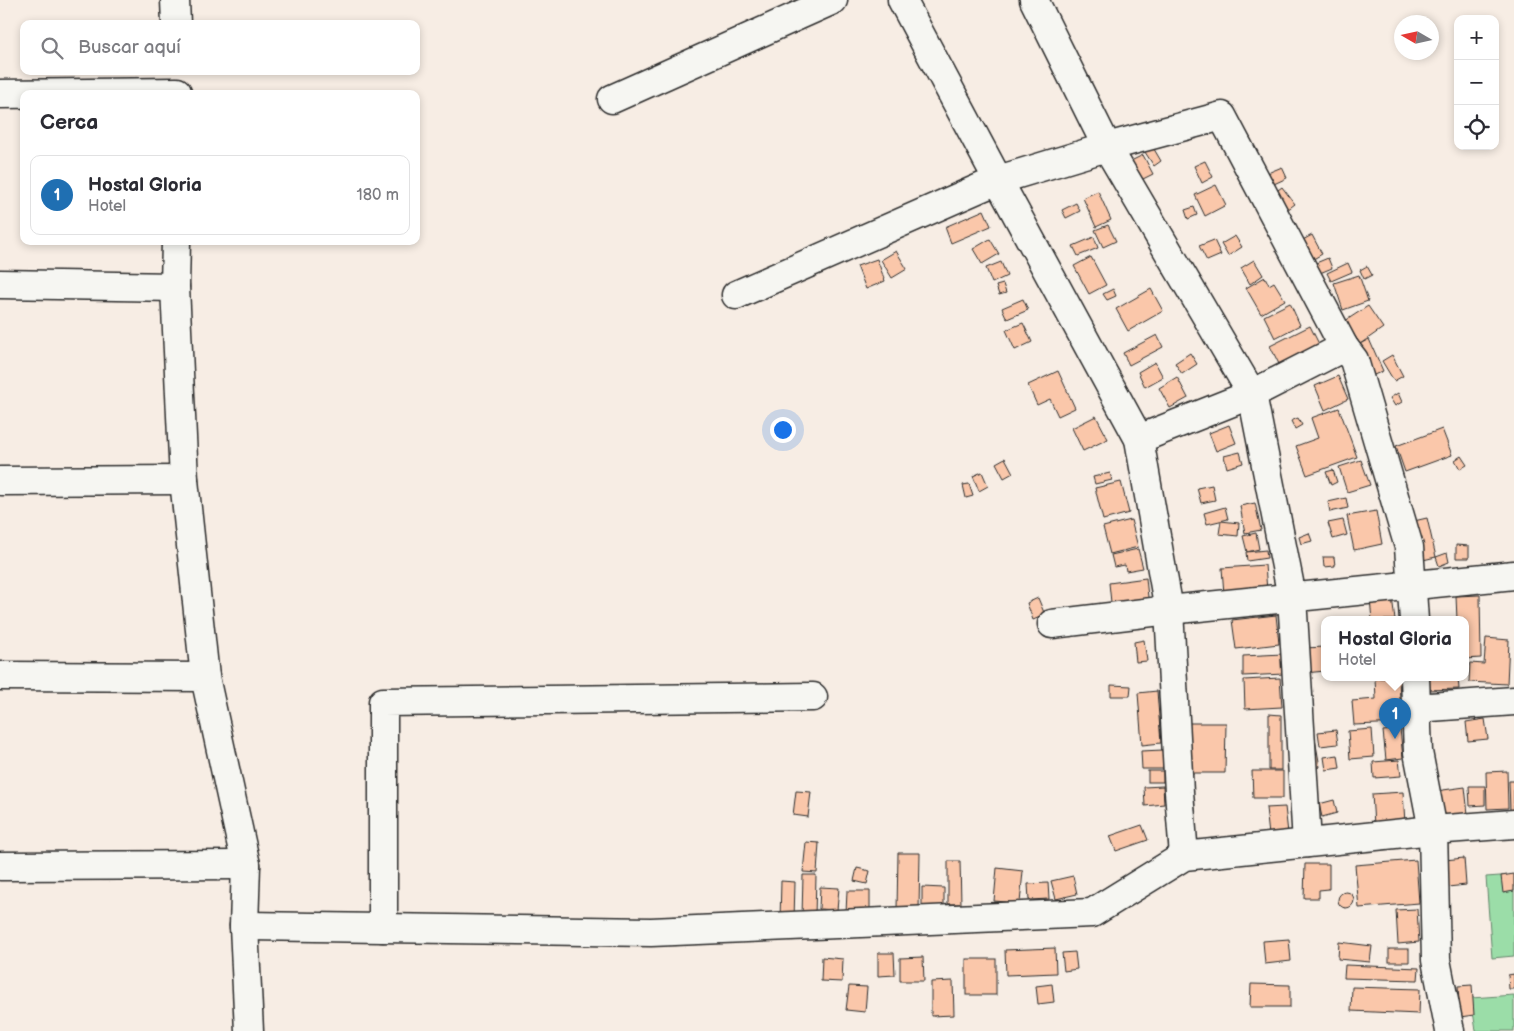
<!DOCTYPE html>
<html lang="es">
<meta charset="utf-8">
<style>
body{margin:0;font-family:"Balsamiq Sans",sans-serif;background:#f7f7f7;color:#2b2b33}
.controls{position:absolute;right:15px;top:15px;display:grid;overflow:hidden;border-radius:10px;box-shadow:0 2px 8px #0003}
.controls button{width:45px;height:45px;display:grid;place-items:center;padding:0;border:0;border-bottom:1px solid #e1e1e2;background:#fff;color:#2b2b33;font:25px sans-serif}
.compass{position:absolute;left:1394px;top:15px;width:45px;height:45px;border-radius:50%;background:#fff;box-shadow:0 2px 8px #0003;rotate:279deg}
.you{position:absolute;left:782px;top:429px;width:18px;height:18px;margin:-12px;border:4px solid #fff;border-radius:50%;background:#1a73e8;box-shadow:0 0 0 8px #1a73e833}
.badge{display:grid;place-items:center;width:32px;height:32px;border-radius:50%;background:#1f6fb2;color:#fff;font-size:16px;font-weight:700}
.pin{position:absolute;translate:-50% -41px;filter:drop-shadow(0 1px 2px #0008)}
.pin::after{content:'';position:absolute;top:26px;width:18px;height:15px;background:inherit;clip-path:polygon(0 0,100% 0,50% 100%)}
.popup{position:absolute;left:1321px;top:616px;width:148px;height:65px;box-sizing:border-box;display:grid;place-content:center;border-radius:10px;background:#fff;filter:drop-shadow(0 1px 4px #0005);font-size:16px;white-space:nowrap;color:#7c7c81}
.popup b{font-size:19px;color:#2b2b33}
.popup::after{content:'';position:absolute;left:50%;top:100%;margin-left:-10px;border:10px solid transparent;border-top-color:#fff}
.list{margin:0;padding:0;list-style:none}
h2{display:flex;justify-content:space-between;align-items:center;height:65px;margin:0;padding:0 20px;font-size:21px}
h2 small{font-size:16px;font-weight:400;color:#7c7c81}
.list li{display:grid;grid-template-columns:32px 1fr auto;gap:15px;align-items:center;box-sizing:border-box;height:80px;margin:0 10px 10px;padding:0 10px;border:1px solid #e1e1e2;border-radius:10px}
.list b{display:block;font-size:19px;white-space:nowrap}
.list p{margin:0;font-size:16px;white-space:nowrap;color:#7c7c81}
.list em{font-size:16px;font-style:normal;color:#7c7c81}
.icon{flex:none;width:28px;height:28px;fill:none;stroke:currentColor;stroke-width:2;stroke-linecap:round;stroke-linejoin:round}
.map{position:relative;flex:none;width:1514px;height:1031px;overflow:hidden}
.search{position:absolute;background:#fff;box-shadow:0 2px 8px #0003;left:20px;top:20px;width:400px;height:55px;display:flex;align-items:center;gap:12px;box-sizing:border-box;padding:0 18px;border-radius:10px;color:#7c7c81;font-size:19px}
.panel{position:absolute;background:#fff;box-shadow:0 2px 8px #0003;left:20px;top:90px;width:400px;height:155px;border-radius:10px}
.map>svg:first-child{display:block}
</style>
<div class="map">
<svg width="1514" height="1031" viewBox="0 0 1514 1031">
<rect width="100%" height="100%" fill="#f7ede4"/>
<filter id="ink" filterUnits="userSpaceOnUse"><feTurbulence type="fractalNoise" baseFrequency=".02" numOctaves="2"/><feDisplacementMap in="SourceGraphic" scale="10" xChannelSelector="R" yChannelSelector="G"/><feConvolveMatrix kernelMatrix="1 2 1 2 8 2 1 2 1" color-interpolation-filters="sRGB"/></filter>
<g filter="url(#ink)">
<g fill="#9bdda8" stroke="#63846a">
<path d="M1514 875V956L1492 958 1486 877Z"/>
<path d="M1514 995V1031H1476L1471 998Z"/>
</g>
<g fill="#fac7aa" stroke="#2b2b2b">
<path d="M1151 144 1161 161 1154 166 1143 149Z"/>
<path d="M1143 155 1153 174 1137 182 1127 163Z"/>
<path d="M1205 161 1213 177 1202 183 1194 166Z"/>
<path d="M1282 167 1287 178 1263 189 1258 177Z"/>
<path d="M1216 185 1226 205 1205 216 1195 195Z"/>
<path d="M1282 187 1295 204 1283 213 1270 196Z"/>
<path d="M1098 191 1111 220 1096 227 1083 198Z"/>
<path d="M1076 203 1080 211 1066 218 1062 210Z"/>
<path d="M1194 207 1197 215 1188 219 1185 210Z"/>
<path d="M984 210 991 226 951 243 945 227Z"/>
<path d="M1108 225 1116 241 1103 247 1095 230Z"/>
<path d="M1312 235 1322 254 1310 261 1299 242Z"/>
<path d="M1235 236 1242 247 1228 256 1221 244Z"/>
<path d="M1094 237 1098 248 1078 256 1073 246Z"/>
<path d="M990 239 999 254 982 264 973 249Z"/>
<path d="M1214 240 1221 255 1207 261 1199 246Z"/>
<path d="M896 251 907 269 892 278 881 260Z"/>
<path d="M1091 257 1106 285 1089 294 1074 266Z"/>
<path d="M1328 258 1332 268 1320 273 1316 263Z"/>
<path d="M877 259 885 281 866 289 857 266Z"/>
<path d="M1254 260 1263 275 1250 284 1241 268Z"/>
<path d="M1001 262 1007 276 992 283 986 268Z"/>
<path d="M1348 263 1352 272 1331 281 1327 273Z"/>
<path d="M1367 266 1372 275 1364 279 1360 270Z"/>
<path d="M1359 275 1368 301 1343 310 1334 283Z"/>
<path d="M1265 277 1269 285 1274 282 1285 300 1261 314 1246 288Z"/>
<path d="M1003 284 1006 293 999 295 996 286Z"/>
<path d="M1113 289 1116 296 1107 300 1103 294Z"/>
<path d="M1151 289 1163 311 1128 331 1116 309Z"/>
<path d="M1023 299 1028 310 1007 319 1002 308Z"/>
<path d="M1290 303 1300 325 1275 338 1264 316Z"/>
<path d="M1368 306 1383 328 1360 344 1345 321Z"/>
<path d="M1023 323 1032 342 1015 350 1006 330Z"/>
<path d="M1310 326 1321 348 1281 368 1270 346Z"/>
<path d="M1157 335 1163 347 1129 365 1123 353Z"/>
<path d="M1369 339 1383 371 1374 375 1360 344Z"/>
<path d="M1190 353 1197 364 1182 374 1175 363Z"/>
<path d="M1392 355 1403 376 1394 381 1382 361Z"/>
<path d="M1155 362 1163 377 1145 387 1138 372Z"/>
<path d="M1058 371 1075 408 1058 416 1050 399 1037 405 1028 385Z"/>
<path d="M1338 376 1348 399 1325 410 1315 386Z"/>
<path d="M1177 377 1188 398 1170 408 1159 388Z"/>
<path d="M1398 393 1402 402 1395 406 1390 398Z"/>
<path d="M1339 408 1357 457 1307 475 1296 446 1318 438 1311 418Z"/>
<path d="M1096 416 1108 439 1083 451 1072 428Z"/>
<path d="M1298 418 1302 425 1295 429 1291 421Z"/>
<path d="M1229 425 1236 443 1216 451 1209 433Z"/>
<path d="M1442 429 1452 455 1405 472 1396 446Z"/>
<path d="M1240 452 1243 463 1227 468 1224 456Z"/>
<path d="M1461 456 1467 465 1460 469 1455 460Z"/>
<path d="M1005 458 1013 473 1004 478 996 463Z"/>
<path d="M1361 460 1370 485 1347 492 1339 467Z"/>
<path d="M1333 470 1337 482 1331 485 1326 472Z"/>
<path d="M982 472 988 486 979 491 973 476Z"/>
<path d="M1110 473 1112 480 1095 484 1093 477Z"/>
<path d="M1121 482 1129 513 1103 520 1095 488Z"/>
<path d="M969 484 973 496 966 498 963 485Z"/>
<path d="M1212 485 1215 500 1201 503 1197 488Z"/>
<path d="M1346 498 1348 508 1330 512 1328 502Z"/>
<path d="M1255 503 1261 530 1245 533 1240 506Z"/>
<path d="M1225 507 1228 519 1207 524 1204 513Z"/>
<path d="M1376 511 1382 544 1354 550 1347 516Z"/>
<path d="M1427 518 1436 557 1423 560 1414 521Z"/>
<path d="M1131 520 1138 547 1110 554 1103 527Z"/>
<path d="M1343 520 1347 535 1333 539 1328 523Z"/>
<path d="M1221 521 1239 523 1238 536 1219 534Z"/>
<path d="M1256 533 1259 549 1247 552 1243 536Z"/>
<path d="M1309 533 1312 541 1301 544 1299 537Z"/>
<path d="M1456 545 1469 546V558H1456Z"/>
<path d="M1138 549 1143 568 1126 571 1125 565 1114 567 1111 555Z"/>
<path d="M1266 550 1267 558 1247 561 1246 552Z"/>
<path d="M1447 553 1449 562 1439 566 1436 557Z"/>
<path d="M1323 557H1334L1335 566 1324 567Z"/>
<path d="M1265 565 1267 591 1224 594 1222 568Z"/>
<path d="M1146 578 1149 607 1112 612 1109 583Z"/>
<path d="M1480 595 1481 658 1465 659V620H1457L1456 596Z"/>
<path d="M1392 597 1395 620H1372L1370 599Z"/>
<path d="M1038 598 1045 615 1033 620 1027 603Z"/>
<path d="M1276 615 1279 644 1236 649 1232 620Z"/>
<path d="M1486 638 1509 640 1507 684 1469 682 1470 663 1484 664Z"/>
<path d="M1144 640 1147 661 1136 662 1134 642Z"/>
<path d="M1325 647V671L1305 673 1304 648Z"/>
<path d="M1283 654 1284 674 1243 676V656Z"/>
<path d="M1280 678 1282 707 1245 709 1244 680Z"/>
<path d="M1375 678H1399L1401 723 1354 725 1352 701 1376 699Z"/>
<path d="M1427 678H1458L1459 689 1427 690Z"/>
<path d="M1111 685 1131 686 1130 696H1111Z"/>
<path d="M1157 691 1161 743 1142 745 1138 693Z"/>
<path d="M1269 714 1281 715V770H1269Z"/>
<path d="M1485 719 1488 739 1468 741 1466 722Z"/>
<path d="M1185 723H1226L1225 773H1185Z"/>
<path d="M1313 728 1320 767 1310 769Z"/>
<path d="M1372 729 1374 757 1350 759 1348 731Z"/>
<path d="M1400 729 1403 758 1386 760 1383 731Z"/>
<path d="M1336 730 1338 744 1320 746 1318 732Z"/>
<path d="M1163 750V769H1142L1141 751Z"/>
<path d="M1338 755 1340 768 1326 770 1324 757Z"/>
<path d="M1399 760 1401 776 1374 778 1373 762Z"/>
<rect x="1148" y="771" width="15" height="11"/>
<path d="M1252 771H1283V798H1253Z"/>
<path d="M1507 771 1508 808 1487 809 1486 772Z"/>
<path d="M1509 781H1514V810H1510Z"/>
<path d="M1163 786 1164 804 1145 806 1144 787Z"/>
<path d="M1469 786H1485V805L1470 806Z"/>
<path d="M1465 787 1468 814 1440 818 1436 791Z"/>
<path d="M796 791 811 792 808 817 793 815Z"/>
<path d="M1403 792 1405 823 1374 825 1372 794Z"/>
<path d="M1334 800 1337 813 1322 817 1319 804Z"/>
<path d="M1285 807 1288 833 1269 835 1266 808Z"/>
<path d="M1142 825 1148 840 1116 851 1110 836Z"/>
<path d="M806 842 819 843 817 873 803 872Z"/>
<path d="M898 853H920L919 910H897Z"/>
<path d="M1464 858 1466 885 1448 887 1445 860Z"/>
<path d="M1416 860 1419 903 1359 908 1355 865Z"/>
<path d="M948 861H960L961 904H948Z"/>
<path d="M1305 864H1329V889L1319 890V898H1304Z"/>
<path d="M857 868 870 871 867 884 854 881Z"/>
<path d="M997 868 1023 871 1020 903 994 901Z"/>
<path d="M1514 874V891L1503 893 1501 876Z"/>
<path d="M803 875H816L815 917H802Z"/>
<path d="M1073 876 1077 894 1056 899 1051 881Z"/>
<path d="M781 881 795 882 794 920H780Z"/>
<path d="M1048 883 1049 899 1029 900 1028 884Z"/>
<path d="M820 887 839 888 837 910 819 909Z"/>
<path d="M922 887 944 888V907H922Z"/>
<path d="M847 891H870V914L846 913Z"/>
<circle cx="1346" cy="900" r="8"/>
<path d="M1417 909 1419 942 1398 944 1396 910Z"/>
<path d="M1289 939 1291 961 1265 964 1263 941Z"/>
<path d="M1339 942 1372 946 1370 962 1338 959Z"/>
<path d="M1055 948 1056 973 1006 975 1005 950Z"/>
<rect x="1389" y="949" width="20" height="13"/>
<path d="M1075 952 1077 969 1064 971 1062 953Z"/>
<path d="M878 953H894L895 975 878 976Z"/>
<path d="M822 957 843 959 842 982 821 981Z"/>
<path d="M923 957 924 981H900V958Z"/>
<rect x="966" y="959" width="30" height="36"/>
<path d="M1345 965 1419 968 1418 980 1344 978Z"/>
<path d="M1514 974V989H1509L1508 975Z"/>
<path d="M953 981 954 1015 931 1016V982Z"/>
<path d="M1052 984 1054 1002 1038 1004 1036 986Z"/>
<path d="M1251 984 1290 985V1007H1250Z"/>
<path d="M1472 985 1474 1015 1460 1017 1458 986Z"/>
<path d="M849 986 867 987 865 1012 846 1010Z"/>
<path d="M1352 987 1420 989 1419 1014 1351 1011Z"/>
</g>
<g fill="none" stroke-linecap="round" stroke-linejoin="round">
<defs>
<g id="minor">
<path d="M175 0 176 24"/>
<path d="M1034 0 1107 147 1252 394 1292 597 1307 843"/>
<path d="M0 94 177 92"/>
<path d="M612 99 833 0"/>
<path d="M176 241 175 287 184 480 205 677"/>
<path d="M0 284 175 287"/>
<path d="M736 295 998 180 902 0"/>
<path d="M1139 439 1252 394 1344 347"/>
<path d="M0 481 184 480"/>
<path d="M1052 624 1169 610 1514 575"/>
<path d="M0 676 205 677 246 865 244 926 249 1031"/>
<path d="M1415 678 1418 752 1433 830 1436 960 1450 1031"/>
<path d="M1416 708 1514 701"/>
<path d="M1184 856 1179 792 1169 610 1139 439 998 180 1107 147 1222 116 1344 347 1354 360 1409 547 1414 620"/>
<path d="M0 866 246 865"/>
<path d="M244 926 651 932 1092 913 1184 856 1433 830 1514 824"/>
<path d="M383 928V702L813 697"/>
</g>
</defs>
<use href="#minor" stroke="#2b2b2b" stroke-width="31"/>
<use href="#minor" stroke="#f6f6f2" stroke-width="28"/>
</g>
</g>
</svg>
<div class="controls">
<button>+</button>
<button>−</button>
<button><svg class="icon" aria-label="locate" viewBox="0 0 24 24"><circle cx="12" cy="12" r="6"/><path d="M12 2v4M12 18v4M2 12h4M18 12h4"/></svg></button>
</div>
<svg class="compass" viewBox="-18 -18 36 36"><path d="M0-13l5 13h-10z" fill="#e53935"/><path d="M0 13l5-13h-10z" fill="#7c7c81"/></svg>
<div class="you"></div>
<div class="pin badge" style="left:1395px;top:739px">1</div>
<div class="popup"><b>Hostal Gloria</b>Hotel</div>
<div class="search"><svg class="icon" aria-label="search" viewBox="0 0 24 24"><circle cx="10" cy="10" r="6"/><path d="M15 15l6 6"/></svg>Buscar aquí</div>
<section class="panel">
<h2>Cerca<small></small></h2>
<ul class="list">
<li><span class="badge">1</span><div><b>Hostal Gloria</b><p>Hotel</p></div><em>180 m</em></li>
</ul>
</section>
</div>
